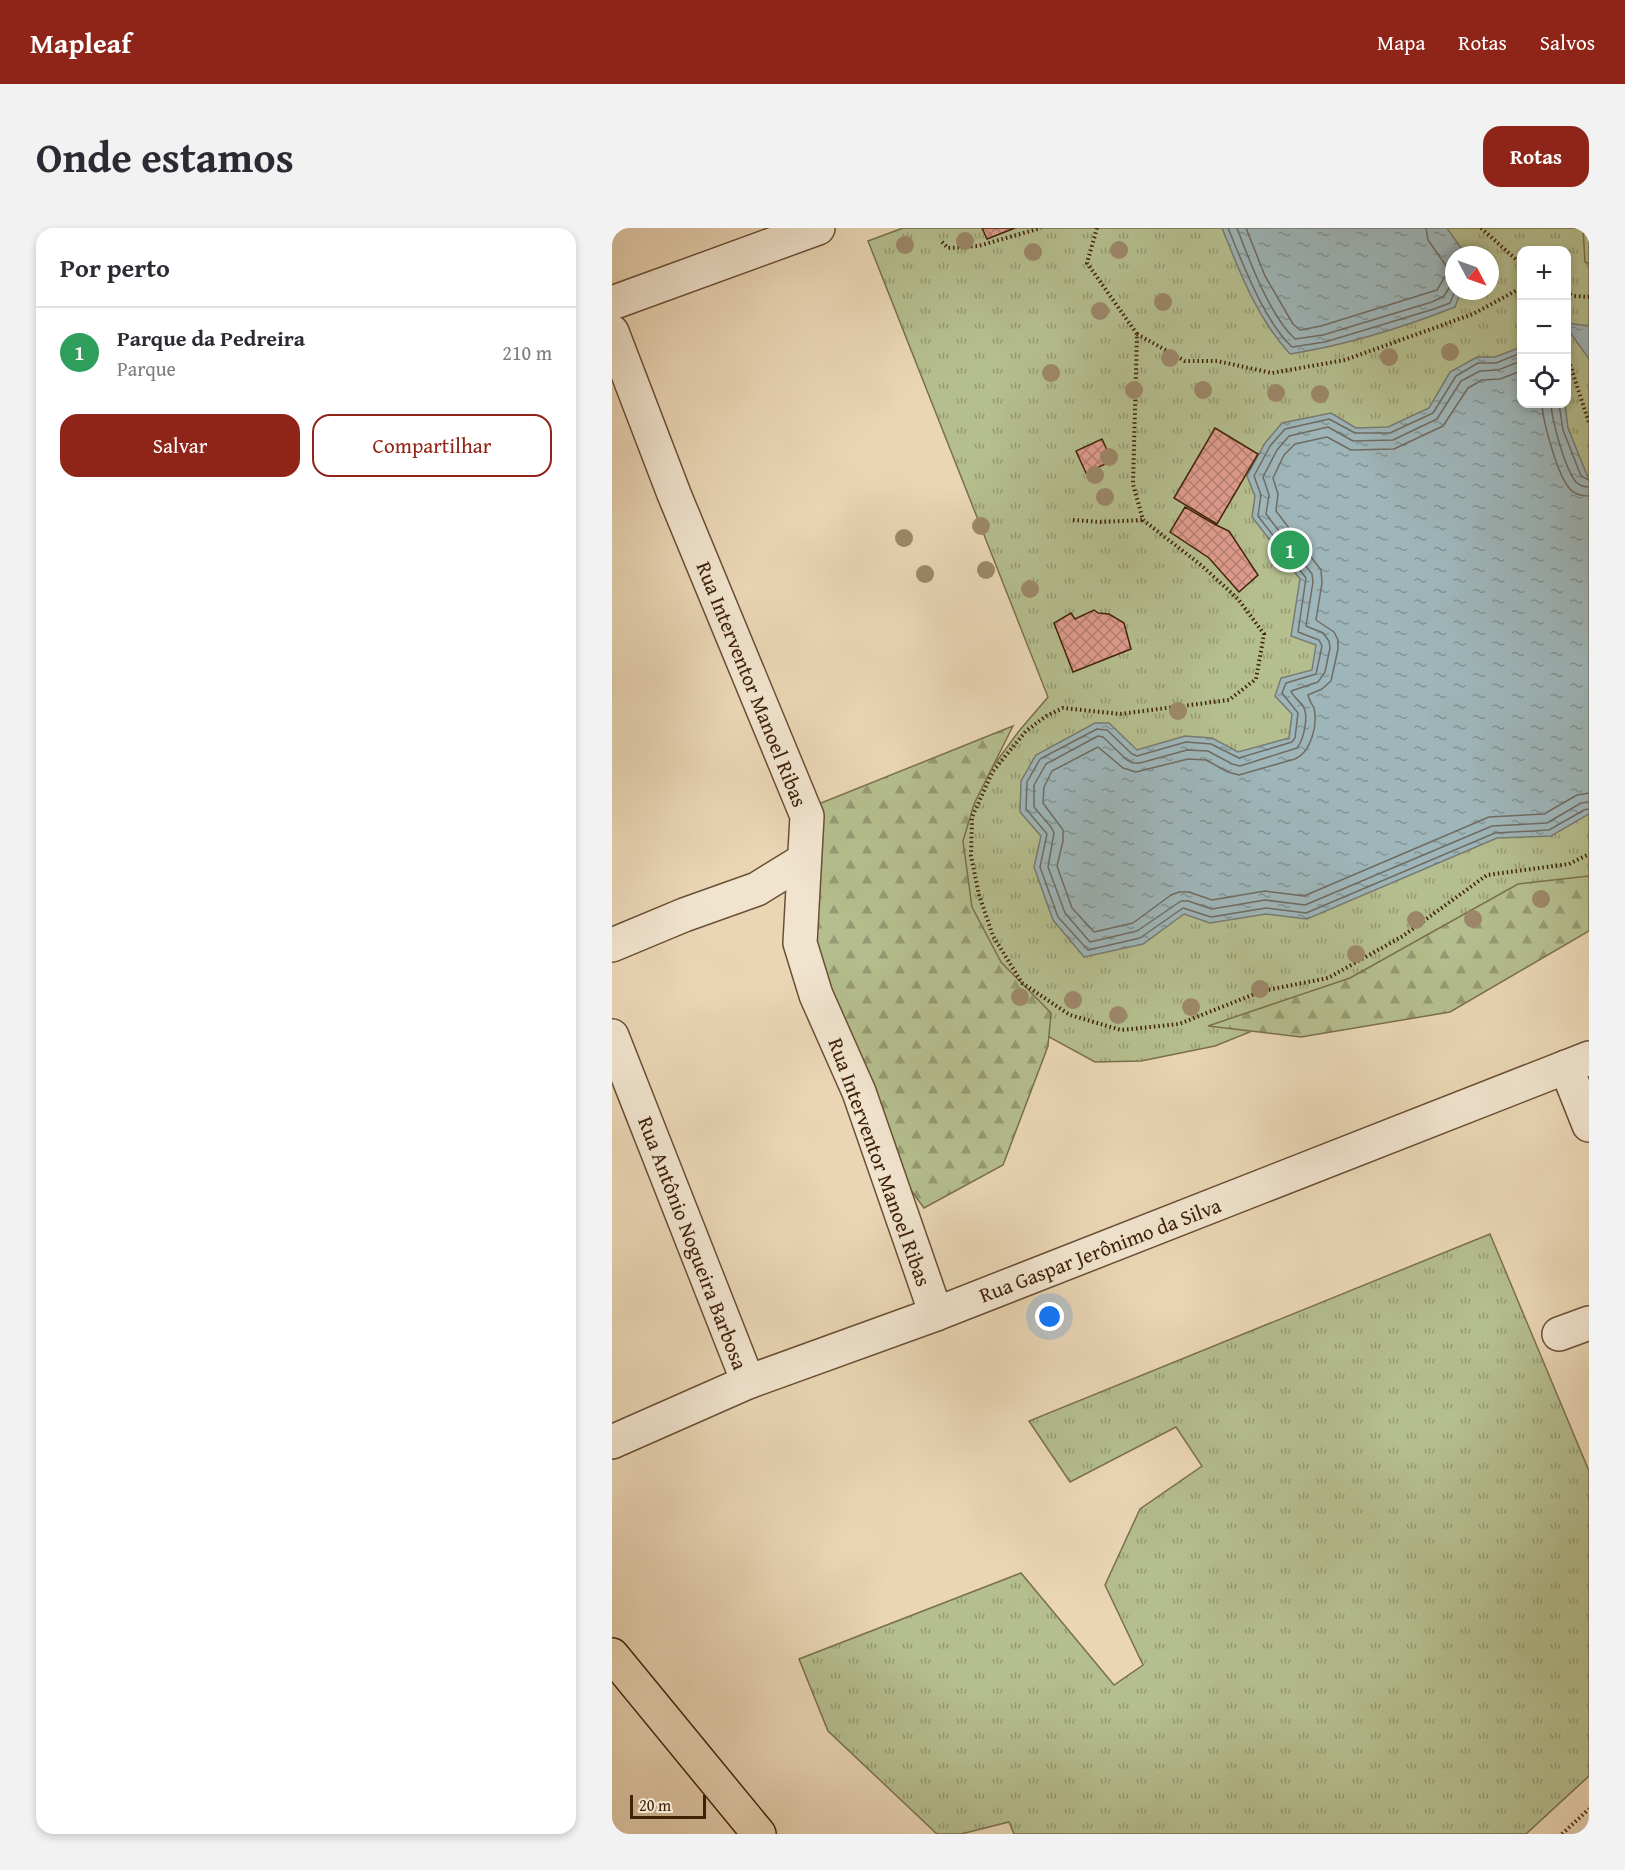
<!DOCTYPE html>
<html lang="pt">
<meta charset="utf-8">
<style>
body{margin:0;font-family:"Gentium Book Plus",serif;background:#f2f2f3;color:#2b2b33}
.controls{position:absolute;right:18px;top:18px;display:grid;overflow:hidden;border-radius:12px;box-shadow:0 3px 9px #0003}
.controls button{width:54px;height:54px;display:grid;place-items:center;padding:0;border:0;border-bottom:2px solid #e1e1e2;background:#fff;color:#2b2b33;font:30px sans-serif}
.compass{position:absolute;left:833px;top:18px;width:54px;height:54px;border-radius:50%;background:#fff;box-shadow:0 3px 9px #0003;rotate:131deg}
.scale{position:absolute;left:18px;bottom:15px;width:76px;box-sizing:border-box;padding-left:6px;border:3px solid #402209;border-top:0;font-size:16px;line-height:21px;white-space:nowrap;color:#402209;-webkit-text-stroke:4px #f1e4cf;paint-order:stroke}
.you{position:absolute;left:438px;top:1089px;width:21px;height:21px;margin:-15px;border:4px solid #fff;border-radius:50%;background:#1a73e8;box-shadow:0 0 0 9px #1a73e833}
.badge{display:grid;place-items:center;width:39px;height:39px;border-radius:50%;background:#8f2418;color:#fff;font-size:20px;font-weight:700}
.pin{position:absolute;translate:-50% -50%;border:3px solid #fff;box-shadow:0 2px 6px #0006}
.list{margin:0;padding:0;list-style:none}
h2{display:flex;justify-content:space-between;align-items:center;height:78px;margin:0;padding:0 24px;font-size:26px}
h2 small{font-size:20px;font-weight:400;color:#7c7c81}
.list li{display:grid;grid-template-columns:39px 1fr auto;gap:18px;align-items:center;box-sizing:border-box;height:90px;padding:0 24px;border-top:2px solid #e1e1e2}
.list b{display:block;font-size:22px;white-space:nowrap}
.list p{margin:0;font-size:20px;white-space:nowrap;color:#7c7c81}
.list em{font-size:20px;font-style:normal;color:#7c7c81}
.actions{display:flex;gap:12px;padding:18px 24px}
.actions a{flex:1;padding:14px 0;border:2px solid #8f2418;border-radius:18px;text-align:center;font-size:21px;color:#8f2418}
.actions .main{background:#8f2418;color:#fff}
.icon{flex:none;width:33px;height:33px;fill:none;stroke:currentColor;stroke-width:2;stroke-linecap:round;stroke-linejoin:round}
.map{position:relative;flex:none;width:977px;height:1606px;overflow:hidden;border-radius:18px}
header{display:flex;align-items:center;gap:36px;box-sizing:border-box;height:84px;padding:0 30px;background:#8f2418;color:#fff}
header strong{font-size:28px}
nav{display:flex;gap:33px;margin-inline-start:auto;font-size:21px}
.intro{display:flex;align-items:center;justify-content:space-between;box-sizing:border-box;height:144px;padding:0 36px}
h1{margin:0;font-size:42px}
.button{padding:15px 27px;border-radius:18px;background:#8f2418;color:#fff;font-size:21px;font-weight:700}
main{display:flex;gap:36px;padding:0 36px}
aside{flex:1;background:#fff;border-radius:18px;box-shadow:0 3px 9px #0003}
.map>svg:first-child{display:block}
</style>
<header>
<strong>Mapleaf</strong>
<nav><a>Mapa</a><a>Rotas</a><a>Salvos</a></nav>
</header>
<div class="intro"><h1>Onde estamos</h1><a class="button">Rotas</a></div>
<main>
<aside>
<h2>Por perto<small></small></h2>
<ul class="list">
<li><span class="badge" style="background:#2e9e5b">1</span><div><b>Parque da Pedreira</b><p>Parque</p></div><em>210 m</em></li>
</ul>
<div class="actions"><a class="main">Salvar</a><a>Compartilhar</a></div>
</aside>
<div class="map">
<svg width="977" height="1606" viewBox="0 0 977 1606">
<defs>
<pattern id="grass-tufts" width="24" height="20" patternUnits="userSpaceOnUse" patternTransform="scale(1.5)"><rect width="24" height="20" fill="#b5be8e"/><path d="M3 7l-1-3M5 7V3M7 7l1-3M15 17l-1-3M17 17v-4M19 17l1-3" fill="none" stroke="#959a72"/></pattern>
<pattern id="forest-firs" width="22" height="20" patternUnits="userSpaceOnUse" patternTransform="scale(1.5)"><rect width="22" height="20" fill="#b5be8e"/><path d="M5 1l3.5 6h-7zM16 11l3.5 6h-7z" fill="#959a72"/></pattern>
<pattern id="water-ripples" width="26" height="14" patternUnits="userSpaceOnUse" patternTransform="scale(1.5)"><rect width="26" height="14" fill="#9eb6ba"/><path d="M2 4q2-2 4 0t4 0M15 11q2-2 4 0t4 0" fill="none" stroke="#829495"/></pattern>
<pattern id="building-cross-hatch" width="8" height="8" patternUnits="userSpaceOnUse" patternTransform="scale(1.5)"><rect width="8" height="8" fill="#df9c8f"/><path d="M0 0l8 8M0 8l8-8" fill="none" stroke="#b67f73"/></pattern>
</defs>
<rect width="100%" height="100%" fill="#ead6b5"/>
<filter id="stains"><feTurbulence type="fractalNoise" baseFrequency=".00333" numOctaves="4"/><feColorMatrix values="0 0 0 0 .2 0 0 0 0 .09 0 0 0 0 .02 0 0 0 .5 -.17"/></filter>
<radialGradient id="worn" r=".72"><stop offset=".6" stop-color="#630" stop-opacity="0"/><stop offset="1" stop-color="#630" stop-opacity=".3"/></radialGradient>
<g fill="url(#grass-tufts)" stroke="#7a704c" stroke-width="1.5" fill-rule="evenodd">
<path d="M291 0H977V667L603 818 529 833 483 834 417 798 349 683 343 610 379 541 407 503 436 469 256 13ZM909 22H954V176H909ZM842 27H878V63H842Z"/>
<path d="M878 1006 977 1243V1548L914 1606H402L397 1594 349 1606H325L216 1503 187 1431 409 1345 502 1457 531 1437 493 1357 528 1281 590 1238 564 1199 458 1254 417 1193Z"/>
</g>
<g fill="url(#forest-firs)" stroke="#7a704c" stroke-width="1.5">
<path d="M971 0H977V36L973 34Z"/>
<path d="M401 498 362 576 351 613 360 679 389 734 439 785 436 818 391 937 312 980 290 950 201 728 204 577Z"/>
<path d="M977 648V703L838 784 689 809 596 798 738 750 906 656Z"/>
</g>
<g fill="url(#water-ripples)" stroke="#787b73" stroke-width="1.5">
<path d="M610 0H835L854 27H842V63H849L843 79C790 100 734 117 678 126 645 90 628 45 610 0Z"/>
<path d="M954 95 977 98V131L955 100Z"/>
<path d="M909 119V176H953L956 200 977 252V586L939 608 885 610 695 691 654 686 598 695 572 686 531 716 472 729 441 692 422 639 429 608 408 584 409 553 424 527 483 495H497L525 522 573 508 600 510 626 524 677 510 680 486 663 468 669 450 700 442 704 417 679 408 688 351 640 289 643 268 635 248 653 215 670 195 719 185 744 200 776 199 817 180 838 144 865 129H883Z"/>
</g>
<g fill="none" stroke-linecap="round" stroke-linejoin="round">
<g stroke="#6f6c62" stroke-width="1.5">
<path d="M616 0C631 36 652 93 680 119L713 114 822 81 838 75 843 63"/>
<path d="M625 0C637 32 658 88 683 111L711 107 820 74 832 68 842 52"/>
<path d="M634 0 653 48 681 96 688 102 709 98 825 62 837 42 816 12 814 0"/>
<path d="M909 125 884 135H866L844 148 821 185 778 205H743L717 191 673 201 658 218 642 248 649 267 646 288 694 350 686 404 707 412 710 418 704 446 674 455 670 465 686 485 683 510 680 514 627 530 599 516 574 514 525 528 520 526 495 502 485 501 428 531 415 554 414 581 435 606 428 639 446 689 476 722 528 710 571 680 599 689 654 680 694 685 883 605 937 602 972 582 977 581"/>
<path d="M909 133 886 142 868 143 849 153 825 191 781 212 741 213 716 199 677 208 665 222 651 249 657 267 654 286 700 346 701 354 694 398 711 405 717 413 718 420 713 444 706 454 679 463C681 469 687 472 691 478 697 488 692 511 685 520L628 538 620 536 596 523 575 522 528 535H521L515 532 491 509 486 508 434 536 422 557V579L439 599 442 605 436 639 453 685 478 714 525 703 569 673H576L600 681 653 672 693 677 880 598 935 595 969 575 977 574"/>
<path d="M909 143 888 151 870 152 856 160 831 198 782 221 739 222 715 209 683 216 672 227 661 250 666 266 664 283 709 342 710 355 704 392 722 404 726 412V421L719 453 710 461 696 467C697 472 700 476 702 480 706 497 699 524 683 531L627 547 616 544 594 532 576 531 524 544 511 540 486 519 440 543 432 559 431 575 451 602V613L445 638 460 680 482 704 521 695 559 667 567 664H577L600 672 653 663 692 668 877 589 932 586 965 567 977 565"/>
<path d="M930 176C931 194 946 250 959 262 964 267 970 268 977 268"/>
<path d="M939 176C940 193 953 241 964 254 968 258 972 259 977 259"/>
<path d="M947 176 951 202 969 248 977 252"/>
</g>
</g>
<g fill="url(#building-cross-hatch)" stroke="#402209" stroke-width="1.5">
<path d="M370 0H403L375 11Z"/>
<path d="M603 200 646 226 605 296 562 270Z"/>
<path d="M490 211 500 233 474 245 464 223Z"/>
<path d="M573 279 604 297 617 303 646 347 627 364 597 330 558 304Z"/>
<path d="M482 382 486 385 497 386 512 395 519 421 461 444 442 395 459 385 463 391Z"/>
</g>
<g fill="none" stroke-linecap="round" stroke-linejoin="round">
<defs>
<g id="minor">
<path d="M0 75 206 0"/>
<path d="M0 104 62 266 195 588 188 715 204 767 247 864 324 1086"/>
<path d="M0 717 72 687 145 661 192 632"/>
<path d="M0 808 136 1154"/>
<path d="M954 839 977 897"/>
<path d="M947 1106 977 1095"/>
<path d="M0 1214 136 1154 324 1086 977 830"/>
</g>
<path id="major" d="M0 1427 147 1606"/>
</defs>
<use href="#minor" stroke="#6a4f34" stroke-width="36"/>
<use href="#major" stroke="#402209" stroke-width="36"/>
<g stroke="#402209" stroke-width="4" stroke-dasharray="1.5 3" stroke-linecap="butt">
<path d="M485 0 475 35 525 106 521 256 531 292 589 337 626 371 652 406 644 451 617 472 508 486 451 480 434 488 414 503 381 543 360 589 359 628 367 667 381 708 410 755 458 787 509 802 567 796 650 763 716 750 791 708 875 647 957 636 977 626"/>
<path d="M869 0 909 36"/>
<path d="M330 14 336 20 366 18 429 0"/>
<path d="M954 65 962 68 977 69"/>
<path d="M525 106 573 133H605L660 145 733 132 861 86 909 60"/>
<path d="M954 124 977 195"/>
<path d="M461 292 488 294 531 292"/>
<path d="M950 1606 977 1581"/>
</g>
<use href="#minor" stroke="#f1e4cf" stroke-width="33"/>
<use href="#major" stroke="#ead6b5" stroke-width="33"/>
</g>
<g fill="#9c8869">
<circle cx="353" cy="13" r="9"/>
<circle cx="293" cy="17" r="9"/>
<circle cx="507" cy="22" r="9"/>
<circle cx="421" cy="24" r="9"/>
<circle cx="551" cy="74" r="9"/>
<circle cx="488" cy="83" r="9"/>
<circle cx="838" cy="124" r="9"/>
<circle cx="777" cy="129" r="9"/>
<circle cx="558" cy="130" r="9"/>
<circle cx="439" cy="145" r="9"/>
<circle cx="522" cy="162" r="9"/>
<circle cx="591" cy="162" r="9"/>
<circle cx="664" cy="165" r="9"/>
<circle cx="708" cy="166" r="9"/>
<circle cx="497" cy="229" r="9"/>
<circle cx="483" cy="247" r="9"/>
<circle cx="493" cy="269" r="9"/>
<circle cx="369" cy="298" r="9"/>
<circle cx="292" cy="310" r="9"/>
<circle cx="374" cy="342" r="9"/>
<circle cx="313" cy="346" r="9"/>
<circle cx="418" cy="361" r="9"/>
<circle cx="566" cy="483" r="9"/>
<circle cx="929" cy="671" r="9"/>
<circle cx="861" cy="691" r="9"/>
<circle cx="804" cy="692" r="9"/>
<circle cx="744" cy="726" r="9"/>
<circle cx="648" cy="761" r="9"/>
<circle cx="408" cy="769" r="9"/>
<circle cx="461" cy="772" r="9"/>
<circle cx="579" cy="779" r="9"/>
<circle cx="506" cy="787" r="9"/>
</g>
<g text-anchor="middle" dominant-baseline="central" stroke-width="4.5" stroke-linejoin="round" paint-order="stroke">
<g font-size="21" fill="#402209" stroke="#f1e4cf">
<text transform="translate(140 456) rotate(68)">Rua Interventor Manoel Ribas</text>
<text transform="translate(268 934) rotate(70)">Rua Interventor Manoel Ribas</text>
<text transform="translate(81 1015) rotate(69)">Rua Antônio Nogueira Barbosa</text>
<text transform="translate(488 1022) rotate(-21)">Rua Gaspar Jerônimo da Silva</text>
</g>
</g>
<rect width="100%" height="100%" filter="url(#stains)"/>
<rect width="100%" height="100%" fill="url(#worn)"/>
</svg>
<div class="controls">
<button>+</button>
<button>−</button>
<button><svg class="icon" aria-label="locate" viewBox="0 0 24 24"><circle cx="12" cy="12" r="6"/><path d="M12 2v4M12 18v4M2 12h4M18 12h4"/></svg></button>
</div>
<svg class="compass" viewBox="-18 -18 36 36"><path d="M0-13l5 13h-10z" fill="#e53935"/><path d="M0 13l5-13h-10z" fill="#7c7c81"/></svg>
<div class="scale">20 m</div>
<div class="you"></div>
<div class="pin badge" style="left:678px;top:322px;background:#2e9e5b">1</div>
</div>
</main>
